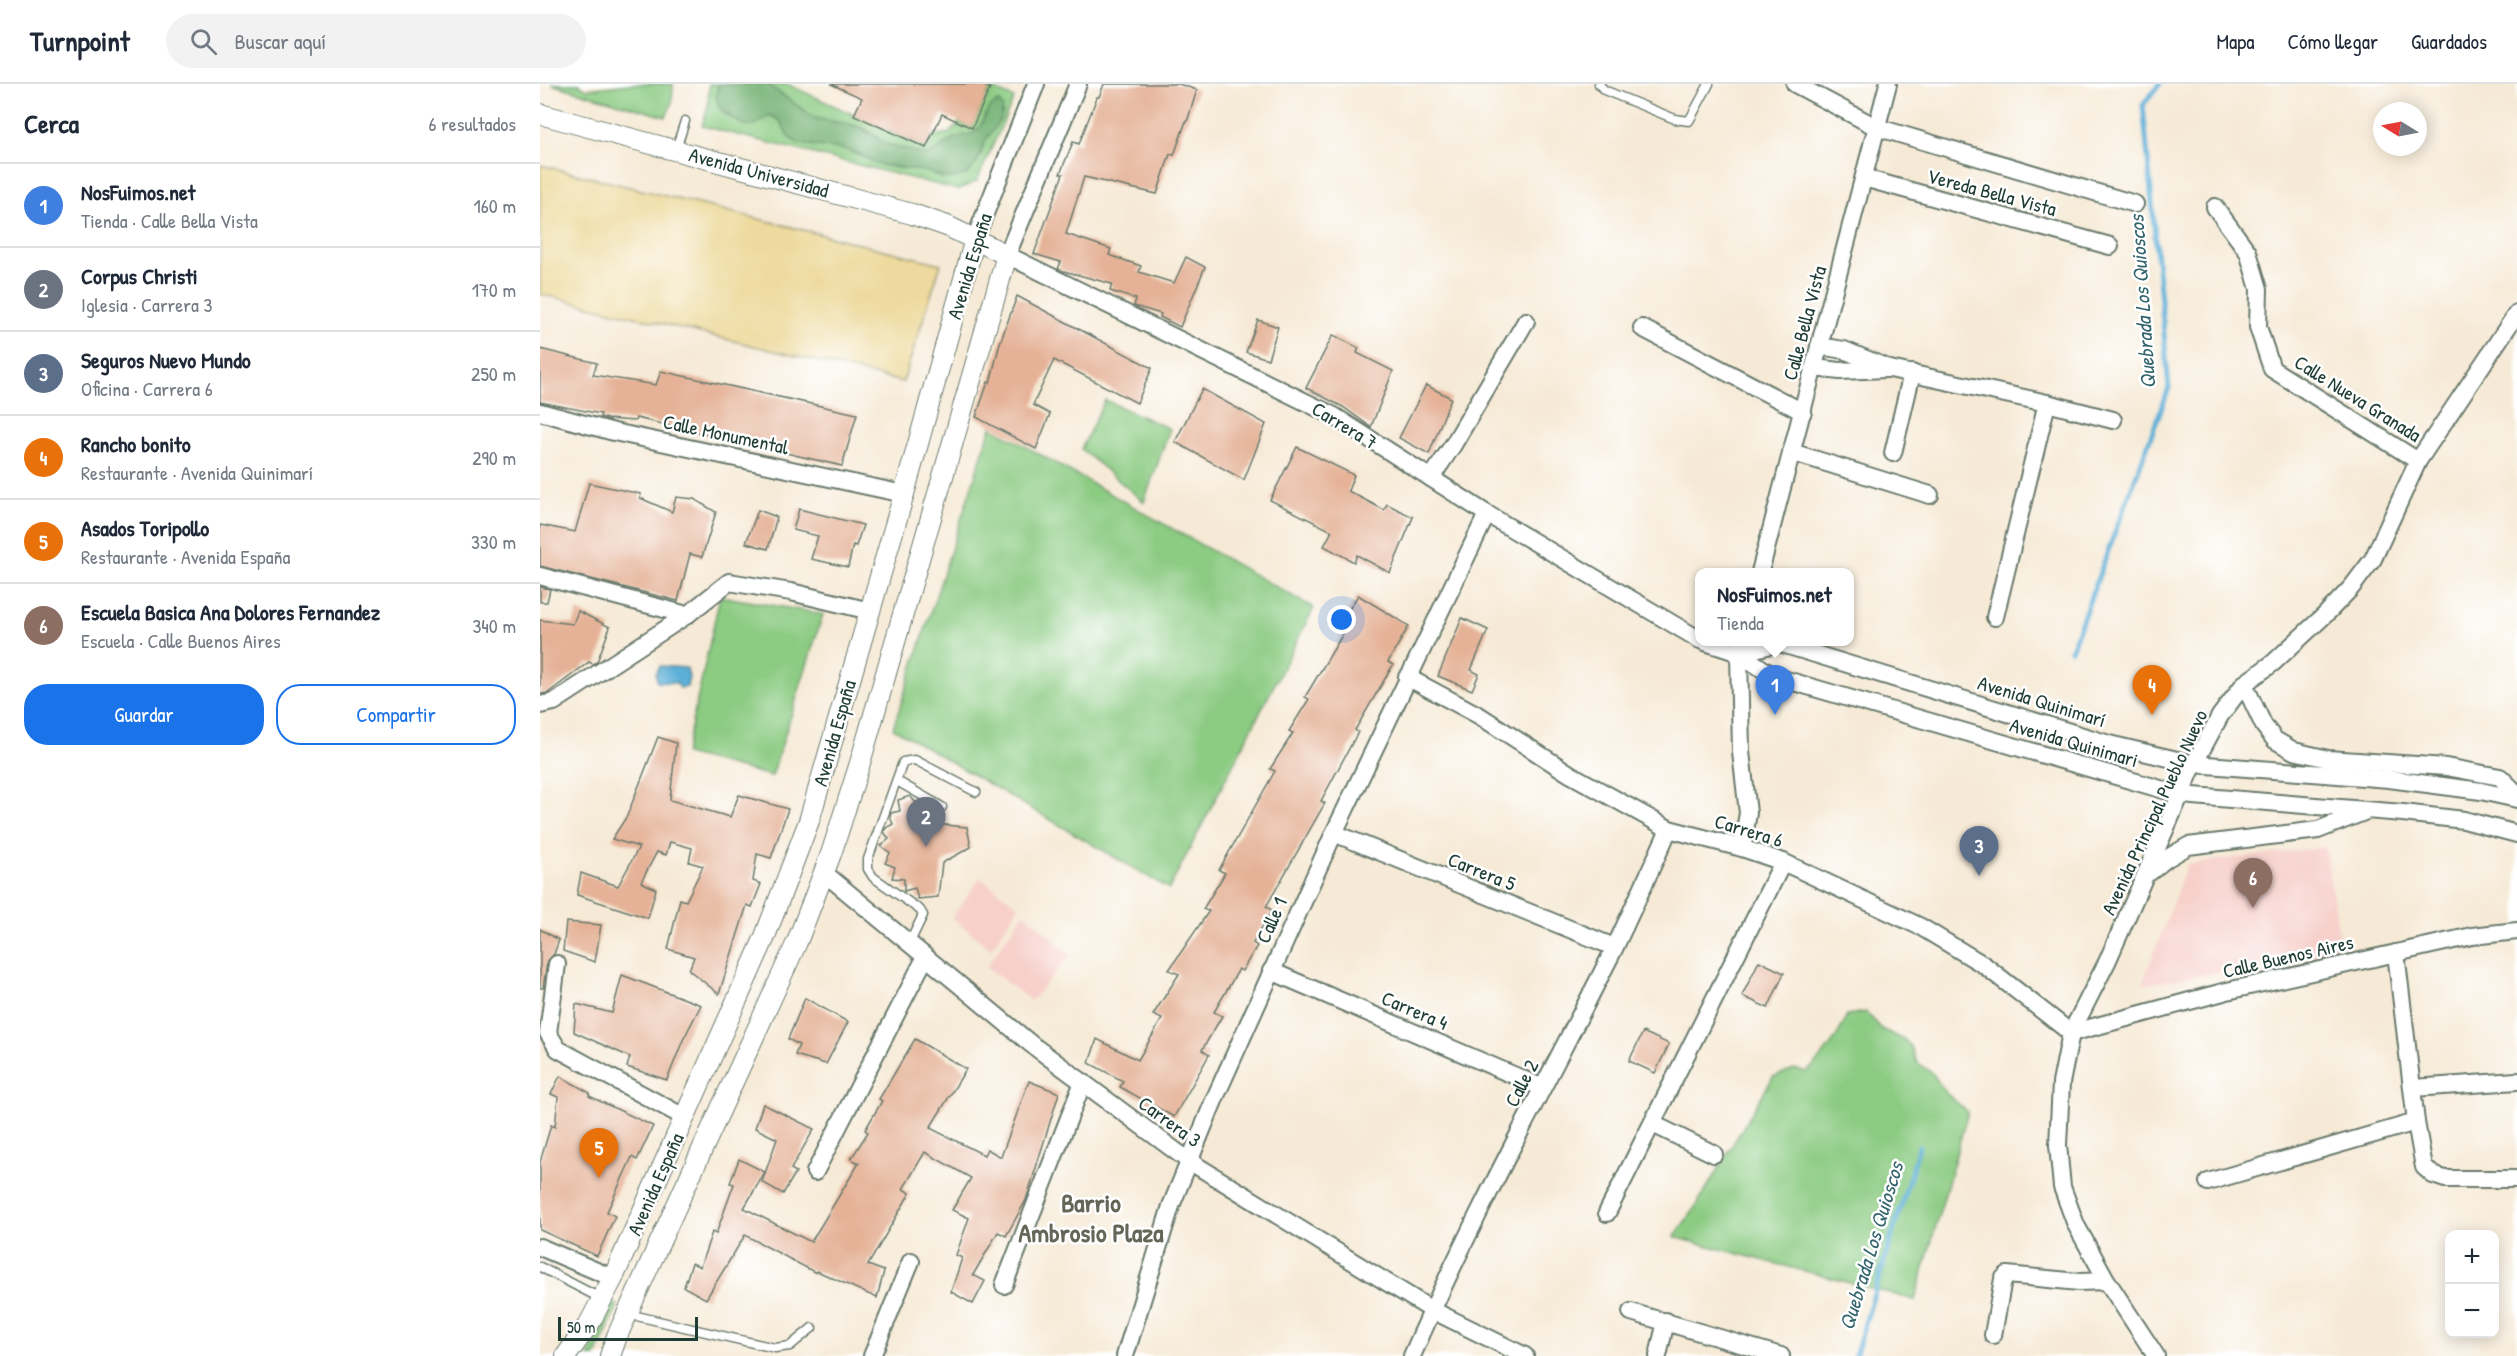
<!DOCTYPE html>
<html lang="es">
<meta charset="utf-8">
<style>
body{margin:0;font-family:"Patrick Hand",sans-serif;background:#f2f2f3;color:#1f2937}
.controls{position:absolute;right:18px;bottom:18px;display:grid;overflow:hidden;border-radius:12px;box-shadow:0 3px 15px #0003}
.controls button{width:54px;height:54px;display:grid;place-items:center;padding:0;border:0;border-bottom:2px solid #e0e1e3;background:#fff;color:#1f2937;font:30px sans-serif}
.compass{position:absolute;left:1833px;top:18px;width:54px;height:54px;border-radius:50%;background:#fff;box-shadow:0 3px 15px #0003;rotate:280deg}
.scale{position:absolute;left:18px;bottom:15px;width:140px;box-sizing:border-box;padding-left:6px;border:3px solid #1f3d34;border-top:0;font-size:16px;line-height:21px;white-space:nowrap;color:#1f3d34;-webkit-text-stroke:4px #fff;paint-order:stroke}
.you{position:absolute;left:802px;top:536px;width:21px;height:21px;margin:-15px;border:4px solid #fff;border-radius:50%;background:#1a73e8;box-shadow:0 0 0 9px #1a73e833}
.badge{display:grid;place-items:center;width:39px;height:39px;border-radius:50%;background:#1a73e8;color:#fff;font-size:20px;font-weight:700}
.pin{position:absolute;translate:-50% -50px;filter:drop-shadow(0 2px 3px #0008)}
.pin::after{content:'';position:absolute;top:32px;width:21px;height:18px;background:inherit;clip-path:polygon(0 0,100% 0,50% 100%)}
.popup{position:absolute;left:1155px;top:484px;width:159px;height:78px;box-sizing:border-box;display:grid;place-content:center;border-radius:12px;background:#fff;filter:drop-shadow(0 2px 4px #0005);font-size:20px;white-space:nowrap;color:#747a83}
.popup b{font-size:22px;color:#1f2937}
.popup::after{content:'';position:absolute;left:50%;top:100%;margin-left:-12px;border:12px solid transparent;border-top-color:#fff}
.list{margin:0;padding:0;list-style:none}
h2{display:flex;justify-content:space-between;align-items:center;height:78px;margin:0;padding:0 24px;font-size:26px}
h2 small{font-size:20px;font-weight:400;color:#747a83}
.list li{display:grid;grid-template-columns:39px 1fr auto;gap:18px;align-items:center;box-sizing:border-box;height:84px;padding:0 24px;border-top:2px solid #e0e1e3}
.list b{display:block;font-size:22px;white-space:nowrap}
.list p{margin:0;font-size:20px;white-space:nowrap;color:#747a83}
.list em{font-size:20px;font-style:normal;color:#747a83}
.actions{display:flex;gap:12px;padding:18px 24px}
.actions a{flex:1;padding:14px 0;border:2px solid #1a73e8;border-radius:24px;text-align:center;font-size:21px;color:#1a73e8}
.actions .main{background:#1a73e8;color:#fff}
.icon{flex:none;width:33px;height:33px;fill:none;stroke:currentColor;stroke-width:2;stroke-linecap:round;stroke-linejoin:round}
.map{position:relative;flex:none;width:1977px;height:1272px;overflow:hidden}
header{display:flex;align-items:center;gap:36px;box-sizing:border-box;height:84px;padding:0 30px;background:#fff;border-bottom:2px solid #e0e1e3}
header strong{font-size:28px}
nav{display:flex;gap:33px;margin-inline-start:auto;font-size:21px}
.search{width:420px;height:54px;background:#f2f2f3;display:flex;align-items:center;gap:15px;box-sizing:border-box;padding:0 21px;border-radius:33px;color:#747a83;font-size:22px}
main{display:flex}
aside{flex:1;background:#fff}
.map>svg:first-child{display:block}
</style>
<header>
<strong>Turnpoint</strong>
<div class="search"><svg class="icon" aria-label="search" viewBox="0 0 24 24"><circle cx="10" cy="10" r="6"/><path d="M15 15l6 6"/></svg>Buscar aquí</div>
<nav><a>Mapa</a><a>Cómo llegar</a><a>Guardados</a></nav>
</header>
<main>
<aside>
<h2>Cerca<small>6 resultados</small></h2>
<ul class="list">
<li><span class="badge" style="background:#3f7fe0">1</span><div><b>NosFuimos.net</b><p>Tienda · Calle Bella Vista</p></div><em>160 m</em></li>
<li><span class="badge" style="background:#6b7280">2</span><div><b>Corpus Christi</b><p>Iglesia · Carrera 3</p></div><em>170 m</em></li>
<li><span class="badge" style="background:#5c6f8a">3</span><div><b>Seguros Nuevo Mundo</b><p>Oficina · Carrera 6</p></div><em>250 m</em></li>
<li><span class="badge" style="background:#e8710a">4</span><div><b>Rancho bonito</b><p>Restaurante · Avenida Quinimarí</p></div><em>290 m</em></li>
<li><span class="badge" style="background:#e8710a">5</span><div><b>Asados Toripollo</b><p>Restaurante · Avenida España</p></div><em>330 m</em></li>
<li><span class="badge" style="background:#8d6e63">6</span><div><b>Escuela Basica Ana Dolores Fernandez</b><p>Escuela · Calle Buenos Aires</p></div><em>340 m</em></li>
</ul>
<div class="actions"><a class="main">Guardar</a><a>Compartir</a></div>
</aside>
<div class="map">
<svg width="1977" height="1272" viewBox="0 0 1977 1272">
<rect width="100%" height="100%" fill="#fff"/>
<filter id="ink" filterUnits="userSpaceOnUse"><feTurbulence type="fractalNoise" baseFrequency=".0167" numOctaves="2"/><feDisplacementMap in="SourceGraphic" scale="12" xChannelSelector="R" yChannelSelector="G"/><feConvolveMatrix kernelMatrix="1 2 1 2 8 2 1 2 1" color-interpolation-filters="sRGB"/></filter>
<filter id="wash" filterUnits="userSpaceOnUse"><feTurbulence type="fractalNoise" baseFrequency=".008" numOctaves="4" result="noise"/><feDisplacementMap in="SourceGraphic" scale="24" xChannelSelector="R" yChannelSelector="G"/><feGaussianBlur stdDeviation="1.35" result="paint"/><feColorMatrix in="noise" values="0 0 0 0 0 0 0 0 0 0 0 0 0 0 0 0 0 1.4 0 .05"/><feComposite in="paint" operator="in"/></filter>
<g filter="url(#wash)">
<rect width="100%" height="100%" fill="#f6ead6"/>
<g fill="#f7d0cb">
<path d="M1785 763 1802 868 1602 901 1647 780Z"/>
<path d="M440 794 479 822 451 865 412 834Z"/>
<path d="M484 829 530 871 491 917 446 883Z"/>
</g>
<g fill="#8bcb82" stroke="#55845b" stroke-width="1.5">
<path d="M11 0H39L47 5 89 0H133L132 19 126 33Z"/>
<path d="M169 0H179L177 5 182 28C206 43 205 46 230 31L240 37 249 53 259 60 304 65 343 82 385 87 402 94 439 75 445 57 463 29 445 30 441 41 433 50C424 52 417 53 408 58 400 62 395 70 386 71L346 60 326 45 309 40 275 34 227 0H247L386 64 392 52 410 49 420 38 432 43 450 4 474 14 437 97 418 106 162 42 168 22Z"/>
<path d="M565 316 630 345 604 418 541 365Z"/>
<path d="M451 343 774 524 629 805 353 644Z"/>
<path d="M180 512 283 530 232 692 145 670Z"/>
<path d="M1326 928 1343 946 1364 955 1371 963 1376 977 1393 990 1406 1009 1428 1028 1375 1216 1134 1153 1156 1122 1233 993 1254 985 1267 988C1285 970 1298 954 1307 931Z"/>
<path d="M71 1219 78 1221 56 1272H48L65 1237Z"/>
</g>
<path fill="#70af70" stroke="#487652" stroke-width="1.5" d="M179 0H227L275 34 320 43 346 60 386 71C397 70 404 59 414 54 421 51 431 52 436 47 447 37 443 24 459 18L463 23 461 35 445 57 436 80 427 90 408 95 385 87 337 80 321 71 304 65 259 60 249 53 240 37 230 31 215 41H203L179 23 176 11Z"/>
<path fill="#eeda9e" stroke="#868c69" stroke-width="1.5" d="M0 81 401 180 363 298 0 210Z"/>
<path fill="#5cafd7" stroke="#3e7686" stroke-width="1.5" d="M120 582 147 584 149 593 147 603 140 604 136 599 117 598 116 589Z"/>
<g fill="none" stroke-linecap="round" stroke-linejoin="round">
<g stroke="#5cafd7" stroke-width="5">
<path d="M1531 566 1629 304 1603 21 1620 0"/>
<path d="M1315 1272 1379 1063"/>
</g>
</g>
<g id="blocks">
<g fill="#e5b297">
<path d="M291 0H442L450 4 432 44 402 30 386 64 314 31 322 14Z"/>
<path d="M564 0H639L657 6 647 38 646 37 634 71 630 70 617 110 544 93 526 150 571 165 569 171 601 182 599 188 634 199 646 173 665 183 640 243 620 233 621 230 594 222 596 215 570 207 572 200 520 186 518 185 521 178 494 170 523 90H520L533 58 539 60 557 13H559Z"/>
<path d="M477 212 612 284 597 319 514 276 493 321 510 330 496 365 436 333 448 298 450 299 460 259Z"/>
<path d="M718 236 738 243 728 275 706 268Z"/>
<path d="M793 251 819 264 817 269 853 287 831 343 803 323 766 304Z"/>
<path d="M0 265 57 279 53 291 116 301 121 287 317 330 302 382 96 334 95 337 67 335 60 333 61 330 0 318Z"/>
<path d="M886 301 911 314 889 370 859 354Z"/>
<path d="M662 305 726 340 704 396 635 358Z"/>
<path d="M757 363 814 391 808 407 844 426 847 420 873 433 850 489 817 471 814 478 784 462 792 447 730 416Z"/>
<path d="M49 399 101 410 100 414 132 428 136 413 154 415 176 428 162 473 150 470 138 517 0 482V441L35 448Z"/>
<path d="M259 425 323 441 316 462 313 461 308 483 271 475 278 452 253 446Z"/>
<path d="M218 426 237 433 228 465 206 459Z"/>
<path d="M0 503 10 505 7 518H0Z"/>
<path d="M818 511 869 542 848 578 853 581 815 646 818 648 781 717 785 719 726 823 732 826 713 859 717 862 702 887 699 885 674 928 682 932 662 966 669 971 634 1033 580 1003 583 997 549 979 557 955 598 976 622 935 613 931 639 890 629 886 669 827 663 825 685 789 679 786 735 687 730 685 753 649 749 647 769 615 765 613 807 543 800 540Z"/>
<path d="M38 527 70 543 57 578 53 580 49 578 8 609 0 610V536L33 540Z"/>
<path d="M922 534 948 546 931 586 939 590 932 606 898 592Z"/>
<path d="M118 653 136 659 130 716 190 733 199 711 248 725 231 774 217 770 213 797 221 800 212 823 207 821 179 910 149 886 154 873 128 865 140 815 146 817 163 782 149 778 152 764 130 758 126 771 117 768 101 798 116 805 108 834 37 811 41 789 78 802 99 763 72 755 87 732Z"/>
<path d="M370 712 394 740 427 743 431 763 402 779 398 813 378 815 375 804 364 807V795L352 794 355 783 345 779 350 769 341 762 349 755 344 748 346 744 353 740 350 733 351 729 360 727 358 716Z"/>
<path d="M26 838 61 841 55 878 23 867Z"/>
<path d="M0 845 19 856 14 870 7 878 3 904H0Z"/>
<path d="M1219 877 1244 889 1228 924 1202 912Z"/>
<path d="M82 891 161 921 143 956 127 996 87 983 90 973 34 948 36 920 72 929Z"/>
<path d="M265 914 308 938 286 980 255 971 259 961 248 955Z"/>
<path d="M1103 948 1129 960 1115 989 1089 977Z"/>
<path d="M375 955 426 985 390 1044 444 1071 447 1065 461 1073 489 997 519 1009 486 1116 466 1152 458 1148 433 1191 445 1197 433 1220 411 1208 422 1174 416 1171 429 1134 412 1126 431 1094 385 1068 363 1105 370 1109 328 1181 344 1187 337 1214 277 1187 276 1189 205 1151 166 1215 144 1203 152 1179 160 1183 172 1148 176 1150 194 1100 190 1099 199 1075 225 1088 204 1124 271 1158 319 1079 311 1075 328 1048 325 1046 342 1017 339 1015Z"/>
<path d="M20 992 50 1009 49 1012 113 1042 97 1076 92 1073 67 1128 75 1132 57 1172 0 1146V1078L11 1041 15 1043 18 1013 11 1010Z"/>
<path d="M223 1020 274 1045 251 1085 256 1088 243 1110 222 1098 237 1055 215 1044Z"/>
</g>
</g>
</g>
<g filter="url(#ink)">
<use href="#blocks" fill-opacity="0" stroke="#6a7a6d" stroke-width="1.5"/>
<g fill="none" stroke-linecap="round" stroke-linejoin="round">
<defs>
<g id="service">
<path d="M1059 0 1064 6 1135 35 1149 37 1169 0"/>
<path d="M136 65 145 37"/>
<path d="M357 697 402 723"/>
<path d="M369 860 383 831 380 826 333 793 328 785V775L363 678 375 676 436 708"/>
<path d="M0 1183 62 1215"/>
<path d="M88 1230 235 1264 250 1262 272 1244"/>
</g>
<g id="minor">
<path d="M538 0 467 171 794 332 947 430 1160 556"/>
<path d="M1255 0 1336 43 1595 120"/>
<path d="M1324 94 1570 162"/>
<path d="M1675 123 1708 168 1719 205 1718 243 1732 285 1878 377"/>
<path d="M435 155 496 0"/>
<path d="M1102 244 1263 328"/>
<path d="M1279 262 1304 266 1350 285 1507 319 1573 336"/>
<path d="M1274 284 1300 287 1346 285"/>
<path d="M0 328 74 348 364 410"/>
<path d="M1251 368 1390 411"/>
<path d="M1353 369 1372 289"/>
<path d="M891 394 913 361 986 237"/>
<path d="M1220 488 1348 0"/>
<path d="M0 492 147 531"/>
<path d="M1455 533 1507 319"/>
<path d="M1165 558 1199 569 1233 592 1641 711 1863 729 1924 736 1977 750"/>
<path d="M1201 561 1199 569 1201 668 1208 729 1202 764"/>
<path d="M1199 569 1239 559 1569 660 1654 680 1849 695 1941 707 1977 715"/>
<path d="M867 593 940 632 1030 690 1129 745 1202 764 1243 778 1381 843 1444 881 1531 949 1687 907 1932 852 1977 847"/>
<path d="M1704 600 1724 642 1735 656 1754 667 1788 675 1906 683 1960 693 1977 710"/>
<path d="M0 621 14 618 147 531 189 498 251 508 330 527"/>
<path d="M794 749 1074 863"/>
<path d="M283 788 491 960 649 1077 892 1226 985 1272"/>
<path d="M1610 788 1626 775 1648 762 1778 746 1824 728"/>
<path d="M1856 869 1876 1038 1884 1083 1893 1091 1905 1095H1977"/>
<path d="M17 880 8 949 18 965 144 1033"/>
<path d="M731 887 1001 1003"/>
<path d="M1873 1004 1977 997"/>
<path d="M1113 1040 1174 1070"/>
<path d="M275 1088 385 874"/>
<path d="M1668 1098 1876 1038"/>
<path d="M1067 1129 1243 778"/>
<path d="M0 1163 73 1194"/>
<path d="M464 1201 543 998"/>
<path d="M1091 1228 1241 1272"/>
<path d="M1453 1251 1463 1195 1467 1191 1539 1198 1567 1197"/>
<path d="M332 1272 371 1177"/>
<path d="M585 1272 631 1122 675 1014 794 749 947 430"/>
<path d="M872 1272C932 1133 1006 1000 1074 865 1093 825 1111 785 1129 745"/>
<path d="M1118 1272 1126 1237"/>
<path d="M1616 1272 1567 1197 1536 1141 1522 1103 1518 1061 1521 999 1531 949 1567 878 1654 680 1680 632 1704 600 1733 579 1786 530 1811 504 1833 475 1878 377 1977 229"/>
</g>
<g id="tertiary">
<path d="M0 30 372 130 407 142 467 171 320 679 291 770 257 858 77 1252 70 1272"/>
<path d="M26 1272 49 1240 73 1194 224 855 269 737 364 410 435 155"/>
</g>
</defs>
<use href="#service" stroke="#6a7a6d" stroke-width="11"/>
<use href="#minor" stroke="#6a7a6d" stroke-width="20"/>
<use href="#tertiary" stroke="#6a7a6d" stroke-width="22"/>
<use href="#service" stroke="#fff" stroke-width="8"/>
<use href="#minor" stroke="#fff" stroke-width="16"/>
<use href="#tertiary" stroke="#fff" stroke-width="20"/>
</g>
</g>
<g text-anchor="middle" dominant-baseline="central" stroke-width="5" stroke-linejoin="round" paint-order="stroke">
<g font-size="20" fill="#1f3d34" stroke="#fff">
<text transform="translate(219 88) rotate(15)">Avenida Universidad</text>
<text transform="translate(1452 108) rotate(15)">Vereda Bella Vista</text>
<text transform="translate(429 182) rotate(-73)">Avenida España</text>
<text transform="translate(1264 239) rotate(-75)">Calle Bella Vista</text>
<text transform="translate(1818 314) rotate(32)">Calle Nueva Granada</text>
<text transform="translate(805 341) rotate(31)">Carrera 7</text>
<text transform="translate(186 350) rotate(12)">Calle Monumental</text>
<text transform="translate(1502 617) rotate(17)">Avenida Quinimarí</text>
<text transform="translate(294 649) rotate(-74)">Avenida España</text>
<text transform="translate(1534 658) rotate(16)">Avenida Quinimari</text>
<text transform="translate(1614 728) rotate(-65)">Avenida Principal Pueblo Nuevo</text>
<text transform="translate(1209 746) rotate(17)">Carrera 6</text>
<text transform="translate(942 787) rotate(22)">Carrera 5</text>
<text transform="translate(731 836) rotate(-66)">Calle 1</text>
<text transform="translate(1748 872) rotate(-13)">Calle Buenos Aires</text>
<text transform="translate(875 926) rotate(23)">Carrera 4</text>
<text transform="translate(981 999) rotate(-63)">Calle 2</text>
<text transform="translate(630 1037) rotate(36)">Carrera 3</text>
<text transform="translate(115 1100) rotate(-66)">Avenida España</text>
</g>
<g font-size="21" font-style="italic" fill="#34656d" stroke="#fff">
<text transform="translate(1602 218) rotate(-94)">Quebrada Los Quioscos</text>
<text transform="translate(1331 1162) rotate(-73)">Quebrada Los Quioscos</text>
</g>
<g font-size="26" font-weight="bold" fill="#646657" stroke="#fff">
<text x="551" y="1118">Barrio<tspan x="551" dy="30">Ambrosio Plaza</tspan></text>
</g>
</g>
</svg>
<div class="controls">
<button>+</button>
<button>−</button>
</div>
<svg class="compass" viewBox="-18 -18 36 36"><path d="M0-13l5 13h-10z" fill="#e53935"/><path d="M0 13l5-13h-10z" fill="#747a83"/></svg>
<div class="scale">50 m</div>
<div class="you"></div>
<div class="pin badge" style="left:1235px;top:631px;background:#3f7fe0">1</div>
<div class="popup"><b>NosFuimos.net</b>Tienda</div>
<div class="pin badge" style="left:386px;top:763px;background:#6b7280">2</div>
<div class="pin badge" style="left:1439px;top:792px;background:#5c6f8a">3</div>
<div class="pin badge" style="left:1612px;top:631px;background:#e8710a">4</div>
<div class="pin badge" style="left:59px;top:1094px;background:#e8710a">5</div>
<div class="pin badge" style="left:1713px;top:824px;background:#8d6e63">6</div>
</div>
</main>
